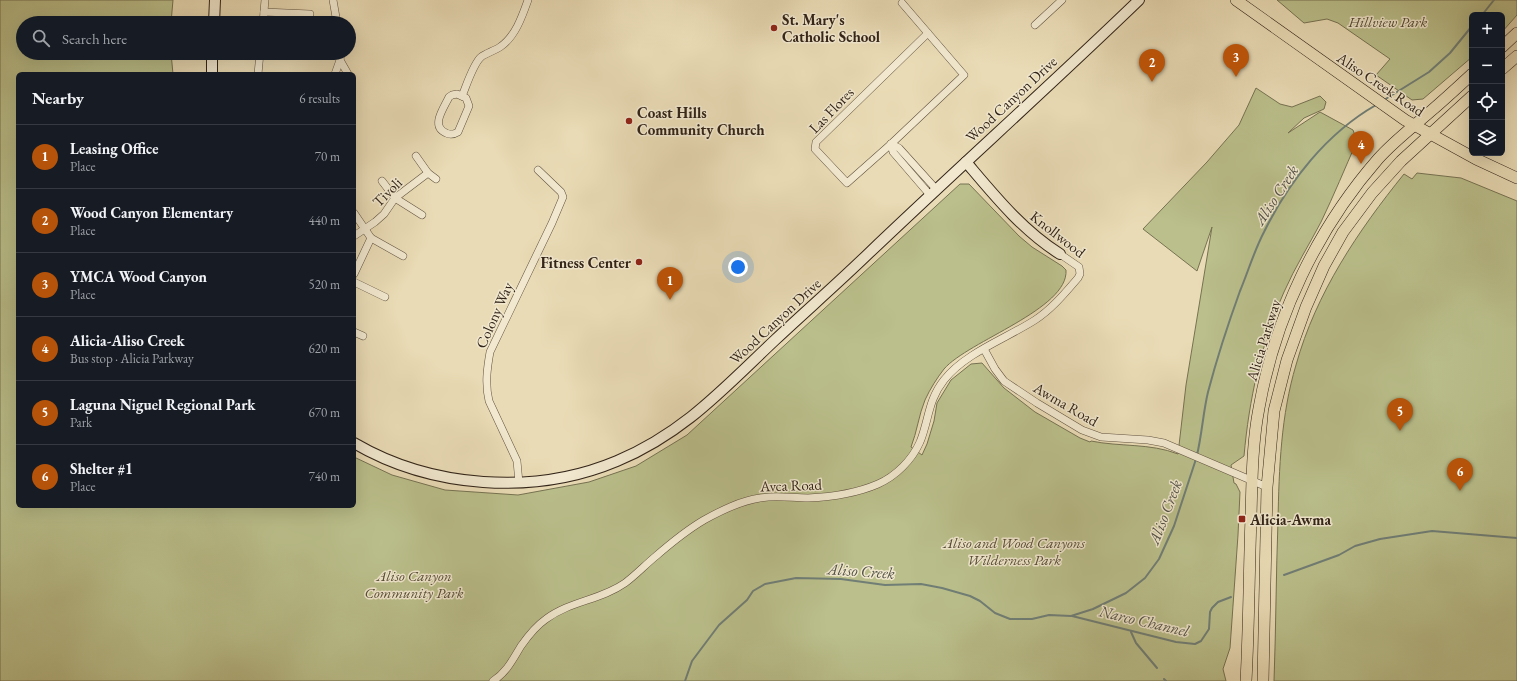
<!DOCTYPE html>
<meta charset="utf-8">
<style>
body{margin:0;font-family:"EB Garamond",serif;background:#20242c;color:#f1f3f6}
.controls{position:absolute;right:12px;top:12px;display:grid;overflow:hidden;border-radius:6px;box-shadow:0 4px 16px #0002}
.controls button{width:36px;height:36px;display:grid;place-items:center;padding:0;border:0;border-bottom:1px solid #363941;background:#171b24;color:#f1f3f6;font:20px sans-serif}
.you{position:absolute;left:738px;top:267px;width:14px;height:14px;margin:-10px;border:3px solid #fff;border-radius:50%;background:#1a73e8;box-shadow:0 0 0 6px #1a73e833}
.badge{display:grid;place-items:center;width:26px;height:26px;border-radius:50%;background:#b45309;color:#fff;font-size:13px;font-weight:700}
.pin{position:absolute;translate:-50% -33px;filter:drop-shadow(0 1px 2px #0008)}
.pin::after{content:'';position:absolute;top:21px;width:14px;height:12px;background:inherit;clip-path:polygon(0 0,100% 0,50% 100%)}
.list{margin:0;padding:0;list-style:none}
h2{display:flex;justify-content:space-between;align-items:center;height:52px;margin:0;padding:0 16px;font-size:17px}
h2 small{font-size:13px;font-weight:400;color:#9ea1a6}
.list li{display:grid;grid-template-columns:26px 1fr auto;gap:12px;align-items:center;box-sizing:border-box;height:64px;padding:0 16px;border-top:1px solid #363941}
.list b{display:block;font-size:15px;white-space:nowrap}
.list p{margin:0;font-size:13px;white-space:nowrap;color:#9ea1a6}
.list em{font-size:13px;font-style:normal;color:#9ea1a6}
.icon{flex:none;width:22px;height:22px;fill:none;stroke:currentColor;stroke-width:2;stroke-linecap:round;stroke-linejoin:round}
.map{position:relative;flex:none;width:1517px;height:681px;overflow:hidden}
.search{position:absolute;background:#171b24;box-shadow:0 4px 16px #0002;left:16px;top:16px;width:340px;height:44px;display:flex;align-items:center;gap:10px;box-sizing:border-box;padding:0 14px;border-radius:22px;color:#9ea1a6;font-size:15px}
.panel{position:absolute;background:#171b24;box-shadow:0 4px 16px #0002;left:16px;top:72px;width:340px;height:436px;border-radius:6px}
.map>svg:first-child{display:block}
</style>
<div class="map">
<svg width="1517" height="681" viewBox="0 0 1517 681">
<rect width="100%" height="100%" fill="#e9dbb5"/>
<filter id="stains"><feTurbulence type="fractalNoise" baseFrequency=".005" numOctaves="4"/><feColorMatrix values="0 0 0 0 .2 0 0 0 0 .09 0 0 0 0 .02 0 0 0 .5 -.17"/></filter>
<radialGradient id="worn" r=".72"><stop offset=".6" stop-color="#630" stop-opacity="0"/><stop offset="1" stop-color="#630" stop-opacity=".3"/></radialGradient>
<g fill="#babf8b" stroke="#767252">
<path d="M0 0H173L171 23H23V53H171L173 74H18V506H354V457L392 475 445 490 518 495 589 482 636 466 687 435 960 184H969L1019 236 1032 247 1062 266 1066 270C1069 309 968 341 944 369 937 378 930 389 925 400 919 414 917 432 911 447L922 455 927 444 934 421 937 403 951 380 971 364 982 363 1004 388 1035 412 1080 438 1090 442 1091 441C1120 447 1150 443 1178 454L1186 385 1212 227 1197 271 1143 229 1207 162 1239 125 1256 88 1280 104 1292 107 1320 96 1326 102 1324 109 1304 118 1288 133 1320 112 1353 130 1357 141C1345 168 1334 195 1321 222 1309 245 1295 267 1284 292 1261 344 1249 400 1244 456L1231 465 1234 483 1236 484 1240 492 1238 535 1230 648 1223 669 1226 681H0Z"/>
<path d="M1277 0H1517V15L1502 32V15H1472V57L1423 99 1412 100 1376 75 1390 59 1338 23 1327 19 1304 23Z"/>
<path d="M1417 173 1461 178 1517 201V681H1274C1276 628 1276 574 1278 521 1279 468 1281 415 1296 365 1316 293 1358 231 1404 174L1412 179Z"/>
</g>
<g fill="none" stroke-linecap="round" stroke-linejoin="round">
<g stroke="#707e76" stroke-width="2">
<path d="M1482 15 1494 0"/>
<path d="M1384 100 1429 72 1450 53 1472 26"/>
<path d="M1197 455C1202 434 1203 413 1208 392 1217 358 1228 324 1240 291 1248 272 1254 251 1264 232 1289 181 1327 133 1376 105"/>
<path d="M1284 575 1339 555 1355 546 1380 539 1432 531 1517 538"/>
<path d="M1072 616 1176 642 1195 644 1201 641 1209 629 1210 612 1212 608 1218 602 1231 597"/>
<path d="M1131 632 1136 643 1157 668"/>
<path d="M1164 679 1166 681"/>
<path d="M685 681 692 661 719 625 747 600 753 591 765 584 796 578 841 579 885 585 921 584 942 588 970 596 980 601 995 613 1010 619H1032L1049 615 1071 616 1093 609 1126 593 1145 578 1159 559 1174 526 1196 459"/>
</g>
<defs>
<g id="street">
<path d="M333 0 337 23"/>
<path d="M902 3 908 10 964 75 891 144 847 183 815 149 816 142 928 33"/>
<path d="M264 12 310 14"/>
<path d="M263 23 265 0"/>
<path d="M1035 25 1062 0"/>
<path d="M340 60 348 74"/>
<path d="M258 74 260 53"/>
<path d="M335 74 340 60 341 53"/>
<path d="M457 94 466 98 469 106 458 132C453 135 450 135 446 133 430 126 444 108 449 97L452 95Z"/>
<path d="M462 96C466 87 473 64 481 57 486 53 494 51 500 47 515 37 522 17 528 0"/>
<path d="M891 144 893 152 930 195"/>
<path d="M891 144 899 148 936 189"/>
<path d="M416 156 428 173 436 179"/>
<path d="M382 181 395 198 422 215"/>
<path d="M354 213 371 238 354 274"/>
<path d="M354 236 375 222 384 214 395 198 428 173"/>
<path d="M371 238 403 256"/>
<path d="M354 282 385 297"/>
<path d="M354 332 363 336"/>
<path d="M984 349 995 369 1004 381 1037 403 1082 430 1101 437 1148 440 1164 443 1267 487"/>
<path d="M519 483 517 461 489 401C485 384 487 369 490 352L552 223 563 197 561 192 538 170"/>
<path d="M493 681C507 672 513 659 521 646 528 636 536 626 546 619 570 601 601 600 625 583 636 575 645 565 656 556 671 543 687 530 704 520 722 510 740 501 760 498 776 495 792 498 808 498 831 497 857 493 878 484 896 476 912 460 920 442 929 420 928 400 944 380 965 353 1007 338 1035 320 1052 309 1065 293 1078 278L1080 274 1079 267 1060 254"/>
</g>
<g id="secondary">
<path d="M214 23 215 0"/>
<path d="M212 74V53"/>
<path d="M966 162C994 195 1022 230 1060 254"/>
<path d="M354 443C431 488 534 496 617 461 684 433 724 388 775 340 806 311 838 283 868 254 958 168 1050 86 1139 0"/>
</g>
<g id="primary">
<path d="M1236 0 1405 120 1476 159 1517 178"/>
<path d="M1502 47 1517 33"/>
<path d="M1502 69 1517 56"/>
<path d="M1246 681C1249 626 1249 572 1251 517 1252 481 1252 444 1259 408 1275 317 1317 229 1378 159 1394 141 1414 126 1431 111 1445 99 1458 87 1472 74"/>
<path d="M1263 681 1267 487 1274 411 1287 360 1306 307 1324 266 1343 232 1372 193 1401 161 1472 96"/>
</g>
</defs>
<use href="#street" stroke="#60523f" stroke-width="8"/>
<use href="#secondary" stroke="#322418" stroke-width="12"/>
<use href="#primary" stroke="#322418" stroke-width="12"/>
<use href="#street" stroke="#f1e8cf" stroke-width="7"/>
<use href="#secondary" stroke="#f1e8cf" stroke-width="10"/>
<use href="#primary" stroke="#e9dbb5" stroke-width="11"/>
</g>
<g fill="#8f2418" stroke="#f1e8cf" stroke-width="1.5">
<circle cx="774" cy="28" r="4"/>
<circle cx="629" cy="121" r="4"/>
<circle cx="639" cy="262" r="4"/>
<rect x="1238" y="515" width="8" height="8" rx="2"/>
</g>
<g text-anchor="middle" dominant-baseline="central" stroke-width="3" stroke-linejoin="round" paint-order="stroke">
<g font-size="15" font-weight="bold" fill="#322418" stroke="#f1e8cf" text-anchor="start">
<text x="782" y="19">St. Mary's<tspan x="782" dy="17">Catholic School</tspan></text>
<text x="637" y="112">Coast Hills<tspan x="637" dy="17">Community Church</tspan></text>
<text x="631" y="262" text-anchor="end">Fitness Center</text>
<text x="1250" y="519">Alicia-Awma</text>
</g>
<g font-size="15" font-style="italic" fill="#544b35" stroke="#f1e8cf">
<text x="1388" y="21">Hillview Park</text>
<text x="1014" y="542">Aliso and Wood Canyons<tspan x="1014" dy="17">Wilderness Park</tspan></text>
<text x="414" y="575">Aliso Canyon<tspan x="414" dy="17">Community Park</tspan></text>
</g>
<g font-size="15" fill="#322418" stroke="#f1e8cf">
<text transform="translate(1381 84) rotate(34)">Aliso Creek Road</text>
<text transform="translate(1011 99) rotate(-43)">Wood Canyon Drive</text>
<text transform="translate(831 110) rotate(-46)">Las Flores</text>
<text transform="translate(387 192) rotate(-45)">Tivoli</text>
<text transform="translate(1058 234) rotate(38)">Knollwood</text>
<text transform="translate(494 315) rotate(-66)">Colony Way</text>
<text transform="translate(775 321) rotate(-43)">Wood Canyon Drive</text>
<text transform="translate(1263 340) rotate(-73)">Alicia Parkway</text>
<text transform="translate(1066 404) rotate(30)">Awma Road</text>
<text transform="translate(791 485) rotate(-2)">Avca Road</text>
</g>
<g font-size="16" font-style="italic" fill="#515147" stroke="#f1e8cf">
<text transform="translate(1276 195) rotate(-57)">Aliso Creek</text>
<text transform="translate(1165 512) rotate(-69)">Aliso Creek</text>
<text transform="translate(861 571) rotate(4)">Aliso Creek</text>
<text transform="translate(1144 621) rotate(13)">Narco Channel</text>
</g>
</g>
<rect width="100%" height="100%" filter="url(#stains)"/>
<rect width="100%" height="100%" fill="url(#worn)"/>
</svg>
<div class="controls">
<button>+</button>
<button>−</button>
<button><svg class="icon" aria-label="locate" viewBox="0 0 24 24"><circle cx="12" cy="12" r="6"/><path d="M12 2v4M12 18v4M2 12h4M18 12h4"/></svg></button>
<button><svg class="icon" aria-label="layers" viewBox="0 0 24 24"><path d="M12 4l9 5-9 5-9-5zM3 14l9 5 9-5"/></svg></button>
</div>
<div class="you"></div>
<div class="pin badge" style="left:670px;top:300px">1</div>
<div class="pin badge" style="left:1152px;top:82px">2</div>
<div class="pin badge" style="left:1236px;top:77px">3</div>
<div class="pin badge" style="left:1361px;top:164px">4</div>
<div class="pin badge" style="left:1400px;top:431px">5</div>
<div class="pin badge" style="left:1460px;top:491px">6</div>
<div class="search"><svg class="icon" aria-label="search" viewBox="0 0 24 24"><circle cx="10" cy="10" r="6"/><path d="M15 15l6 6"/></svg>Search here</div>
<section class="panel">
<h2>Nearby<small>6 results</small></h2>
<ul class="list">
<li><span class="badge">1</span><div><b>Leasing Office</b><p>Place</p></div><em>70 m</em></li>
<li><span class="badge">2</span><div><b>Wood Canyon Elementary</b><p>Place</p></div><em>440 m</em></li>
<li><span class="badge">3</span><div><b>YMCA Wood Canyon</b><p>Place</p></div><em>520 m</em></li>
<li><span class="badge">4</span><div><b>Alicia-Aliso Creek</b><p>Bus stop · Alicia Parkway</p></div><em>620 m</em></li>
<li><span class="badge">5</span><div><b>Laguna Niguel Regional Park</b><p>Park</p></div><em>670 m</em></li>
<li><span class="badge">6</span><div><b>Shelter #1</b><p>Place</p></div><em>740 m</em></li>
</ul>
</section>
</div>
